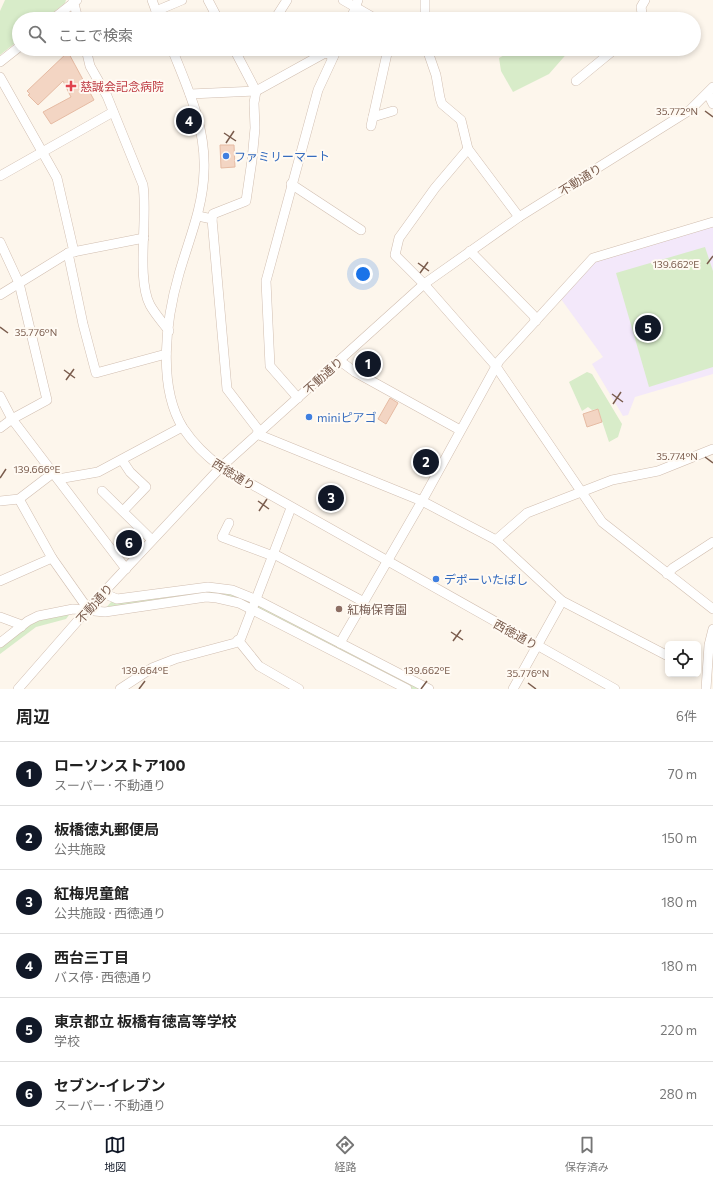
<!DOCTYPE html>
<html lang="ja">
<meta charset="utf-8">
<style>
body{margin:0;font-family:Commissioner,"Noto Sans JP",sans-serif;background:#f6f6f6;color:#222}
.controls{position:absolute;right:12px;bottom:12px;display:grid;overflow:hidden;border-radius:6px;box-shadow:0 2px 6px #0003}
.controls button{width:36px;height:36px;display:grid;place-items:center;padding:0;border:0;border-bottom:1px solid #e0e0e0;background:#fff;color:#222;font:20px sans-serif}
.you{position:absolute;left:363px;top:274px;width:14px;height:14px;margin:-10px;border:3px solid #fff;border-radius:50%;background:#1a73e8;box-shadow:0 0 0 6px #1a73e833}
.badge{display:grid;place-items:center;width:26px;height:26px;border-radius:50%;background:#111827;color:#fff;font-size:13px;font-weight:700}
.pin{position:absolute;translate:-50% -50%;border:2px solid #fff;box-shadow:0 1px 4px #0006}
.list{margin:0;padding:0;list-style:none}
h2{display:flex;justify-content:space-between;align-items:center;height:52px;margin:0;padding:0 16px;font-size:17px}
h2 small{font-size:13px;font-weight:400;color:#767676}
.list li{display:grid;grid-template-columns:26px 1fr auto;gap:12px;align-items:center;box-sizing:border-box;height:64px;padding:0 16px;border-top:1px solid #e0e0e0}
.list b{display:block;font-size:15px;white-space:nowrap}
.list p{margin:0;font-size:13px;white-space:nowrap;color:#767676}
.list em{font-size:13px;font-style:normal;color:#767676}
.icon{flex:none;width:22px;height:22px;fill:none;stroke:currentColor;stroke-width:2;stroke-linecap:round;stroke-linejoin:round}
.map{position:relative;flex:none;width:713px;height:689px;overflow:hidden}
.search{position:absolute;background:#fff;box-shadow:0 2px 6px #0003;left:12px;right:12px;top:12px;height:44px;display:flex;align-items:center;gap:10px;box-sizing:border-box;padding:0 14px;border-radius:22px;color:#767676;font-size:15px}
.sheet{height:436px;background:#fff}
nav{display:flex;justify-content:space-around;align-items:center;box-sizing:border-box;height:56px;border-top:1px solid #e0e0e0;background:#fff;font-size:11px;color:#767676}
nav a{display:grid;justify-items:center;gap:2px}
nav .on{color:#111827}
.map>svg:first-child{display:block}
</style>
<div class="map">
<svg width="713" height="689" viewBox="0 0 713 689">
<rect width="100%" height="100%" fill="#fdf6ec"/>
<path fill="#f3e8fa" d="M713 226V374L635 397 628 415 623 416 592 364 603 357 561 299 596 260Z"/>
<g fill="#d8ecc9">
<path d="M5 0H66L65 3 45 19H19V40L0 55V11Z"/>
<path d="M515 49H570V50L549 74 513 92 501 71 499 58Z"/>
<path d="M705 247 713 271V367L649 387 616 273Z"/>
<path d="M587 372 592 374 622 424 618 437 609 442 598 409 592 410 588 407 582 411 569 382Z"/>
<path d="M219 590 251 600 248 605 229 598 105 609 112 601Z"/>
<path d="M259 604 425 689H411L257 610Z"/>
<path d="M72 611 66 619 36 627 0 654V645L31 621Z"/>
</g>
<g fill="#f3d5c3" stroke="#e6bba3">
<path d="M68 52 94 100 51 124 43 112 71 97 63 81 38 105 28 95 30 94 27 91Z"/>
<path d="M220 145H234L235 167 221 168Z"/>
<path d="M390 398 398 403 386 424 378 419Z"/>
<path d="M598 409 602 422 587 427 583 414Z"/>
</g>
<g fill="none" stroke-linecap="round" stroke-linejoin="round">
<defs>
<g id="minor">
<path d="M73 0 78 19"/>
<path d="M152 0 159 19"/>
<path d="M208 0 218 19"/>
<path d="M343 0 376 19"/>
<path d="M156 11 182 0"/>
<path d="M53 19 77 0"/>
<path d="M275 19 287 0"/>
<path d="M351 19 358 0"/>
<path d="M425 19V0"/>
<path d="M643 19 641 7 645 0"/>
<path d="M86 49 90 66 107 96 143 185C148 218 136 278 150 305 155 314 163 323 169 331"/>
<path d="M172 49C188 89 206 127 204 171 203 208 189 239 179 274 166 319 157 386 183 428 193 443 206 456 221 467L615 689"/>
<path d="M427 49 436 75 440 98 442 104 461 120 468 149 519 217"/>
<path d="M0 62 19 47"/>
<path d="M0 77 57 178 74 252"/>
<path d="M576 81 615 49"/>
<path d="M190 94 256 91 323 54 327 53 333 57"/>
<path d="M708 94 713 104"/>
<path d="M373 117 393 111"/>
<path d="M371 126 388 49"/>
<path d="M468 149 435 188 399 238 395 255 424 284 495 365 602 522 713 609"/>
<path d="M0 176 113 112"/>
<path d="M291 184 361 230"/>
<path d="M198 216 212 219 227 389 260 432"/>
<path d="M212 219 213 214 246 201 252 160 255 128 254 103 256 91 234 49"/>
<path d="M0 242 19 283 47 400 12 419 0 428"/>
<path d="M470 251 533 315 536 321"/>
<path d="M68 253 83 324 96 373 166 354"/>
<path d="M0 295 68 253 144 238"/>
<path d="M340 361 355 372 460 430"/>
<path d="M0 396 12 419 126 569"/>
<path d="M298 398 270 366 266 281 318 90 337 49"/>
<path d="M257 434 422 501 496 540 562 601 668 656"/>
<path d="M122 460 130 472 146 487 123 511"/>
<path d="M58 479 98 472 182 427"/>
<path d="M102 491 152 540"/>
<path d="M19 499 52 558 88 609"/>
<path d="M0 501 19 499 53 473"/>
<path d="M229 523 222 537 273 556"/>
<path d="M496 540 527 513 612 480 658 471 713 449"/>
<path d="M274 554 364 602"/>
<path d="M667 574 673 568 713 542"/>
<path d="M0 581 52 558"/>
<path d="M103 593 117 599 208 587 232 590 257 600 429 689"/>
<path d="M0 617 19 624 21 627"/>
<path d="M238 640 259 666 299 689"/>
<path d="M0 643 28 621 38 616 73 609 105 612 206 597 217 598 239 603 407 689"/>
<path d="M340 643 422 501 499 361 593 258 713 222"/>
<path d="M18 689 88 609 221 467 424 284 519 217 690 110 713 87"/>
<path d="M120 689 152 668 175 659 235 643 241 638 291 508"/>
<path d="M513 689 562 601"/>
<path d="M706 689 709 645 713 629"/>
</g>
</defs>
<use href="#minor" stroke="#d1beb0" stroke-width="10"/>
<use href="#minor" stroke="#fff" stroke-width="9"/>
</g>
<path fill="none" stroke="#7a5c4d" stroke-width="1.5" d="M705 111 713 117M224 133 236 141M226 143 234 131M418 263 429 271M707 264 713 256M420 273 428 262M0 327 8 333M64 370 75 378M66 380 74 369M612 394 623 402M613 404 621 392M705 457 713 463M0 478 6 469M258 501 269 509M259 511 267 499M451 632 463 640M453 641 461 630M528 683 536 689M139 689 145 681M421 689 427 681"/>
<path fill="#e0444e" stroke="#fffaf3" stroke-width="1.5" d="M69 80h4v4h4v4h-4v4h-4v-4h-4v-4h4z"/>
<g fill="#3f7fe0" stroke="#fffaf3" stroke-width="1.5">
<circle cx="226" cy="156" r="4"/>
<circle cx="309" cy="417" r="4"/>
<circle cx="436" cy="579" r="4"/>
</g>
<circle fill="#8d6e63" stroke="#fffaf3" stroke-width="1.5" cx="339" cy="609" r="4"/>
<g text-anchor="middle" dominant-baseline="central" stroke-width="4" stroke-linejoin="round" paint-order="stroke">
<g font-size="12" fill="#be3a42" stroke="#fffaf3" text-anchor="start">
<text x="80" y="86">慈誠会記念病院</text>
</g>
<g font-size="12" fill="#366cbe" stroke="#fffaf3" text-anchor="start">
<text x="234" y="156">ファミリーマート</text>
<text x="317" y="417">miniピアゴ</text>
<text x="444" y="579">デポーいたばし</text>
</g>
<g font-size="12" fill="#7a5c4d" stroke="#fffaf3">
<text transform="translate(580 179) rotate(-32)">不動通り</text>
<text transform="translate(323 375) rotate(-42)">不動通り</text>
<text transform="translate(234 474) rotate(32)">西徳通り</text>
<text transform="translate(94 603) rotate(-48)">不動通り</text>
<text transform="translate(516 634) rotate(29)">西徳通り</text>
</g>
<g font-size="12" fill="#785e54" stroke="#fffaf3" text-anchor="start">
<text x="347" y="609">紅梅保育園</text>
</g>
</g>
<g font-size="10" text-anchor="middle" fill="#7a5c4d" stroke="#fffaf3" stroke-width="4" stroke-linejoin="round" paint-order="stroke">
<text x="677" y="115">35.772°N</text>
<text x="676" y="268">139.662°E</text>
<text x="36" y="336">35.776°N</text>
<text x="677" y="460">35.774°N</text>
<text x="37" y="473">139.666°E</text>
<text x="145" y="674">139.664°E</text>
<text x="427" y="674">139.662°E</text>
<text x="528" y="677">35.776°N</text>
</g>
</svg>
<div class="controls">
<button><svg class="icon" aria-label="locate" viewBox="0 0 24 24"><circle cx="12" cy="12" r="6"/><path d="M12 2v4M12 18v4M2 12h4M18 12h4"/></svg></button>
</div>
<div class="you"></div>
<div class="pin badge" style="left:368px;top:364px">1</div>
<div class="pin badge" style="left:426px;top:462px">2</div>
<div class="pin badge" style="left:331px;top:498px">3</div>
<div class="pin badge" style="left:189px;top:121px">4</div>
<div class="pin badge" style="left:648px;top:328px">5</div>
<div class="pin badge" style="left:129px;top:543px">6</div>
<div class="search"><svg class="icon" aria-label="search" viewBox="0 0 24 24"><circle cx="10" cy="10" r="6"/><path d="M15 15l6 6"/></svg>ここで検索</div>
</div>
<section class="sheet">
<h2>周辺<small>6件</small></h2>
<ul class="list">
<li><span class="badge">1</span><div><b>ローソンストア100</b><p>スーパー · 不動通り</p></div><em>70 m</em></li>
<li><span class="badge">2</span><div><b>板橋徳丸郵便局</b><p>公共施設</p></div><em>150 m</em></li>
<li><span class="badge">3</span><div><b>紅梅児童館</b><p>公共施設 · 西徳通り</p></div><em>180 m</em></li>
<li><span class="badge">4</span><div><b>西台三丁目</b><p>バス停 · 西徳通り</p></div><em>180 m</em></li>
<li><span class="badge">5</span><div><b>東京都立 板橋有徳高等学校</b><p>学校</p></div><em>220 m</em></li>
<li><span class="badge">6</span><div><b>セブン-イレブン</b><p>スーパー · 不動通り</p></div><em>280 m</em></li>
</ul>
</section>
<nav>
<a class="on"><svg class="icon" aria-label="map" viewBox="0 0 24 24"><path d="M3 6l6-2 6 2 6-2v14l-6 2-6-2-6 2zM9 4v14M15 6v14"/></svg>地図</a>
<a><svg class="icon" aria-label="directions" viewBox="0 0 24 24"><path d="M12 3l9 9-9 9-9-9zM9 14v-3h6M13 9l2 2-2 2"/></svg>経路</a>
<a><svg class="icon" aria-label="saved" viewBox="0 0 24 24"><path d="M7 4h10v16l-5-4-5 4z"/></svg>保存済み</a>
</nav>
